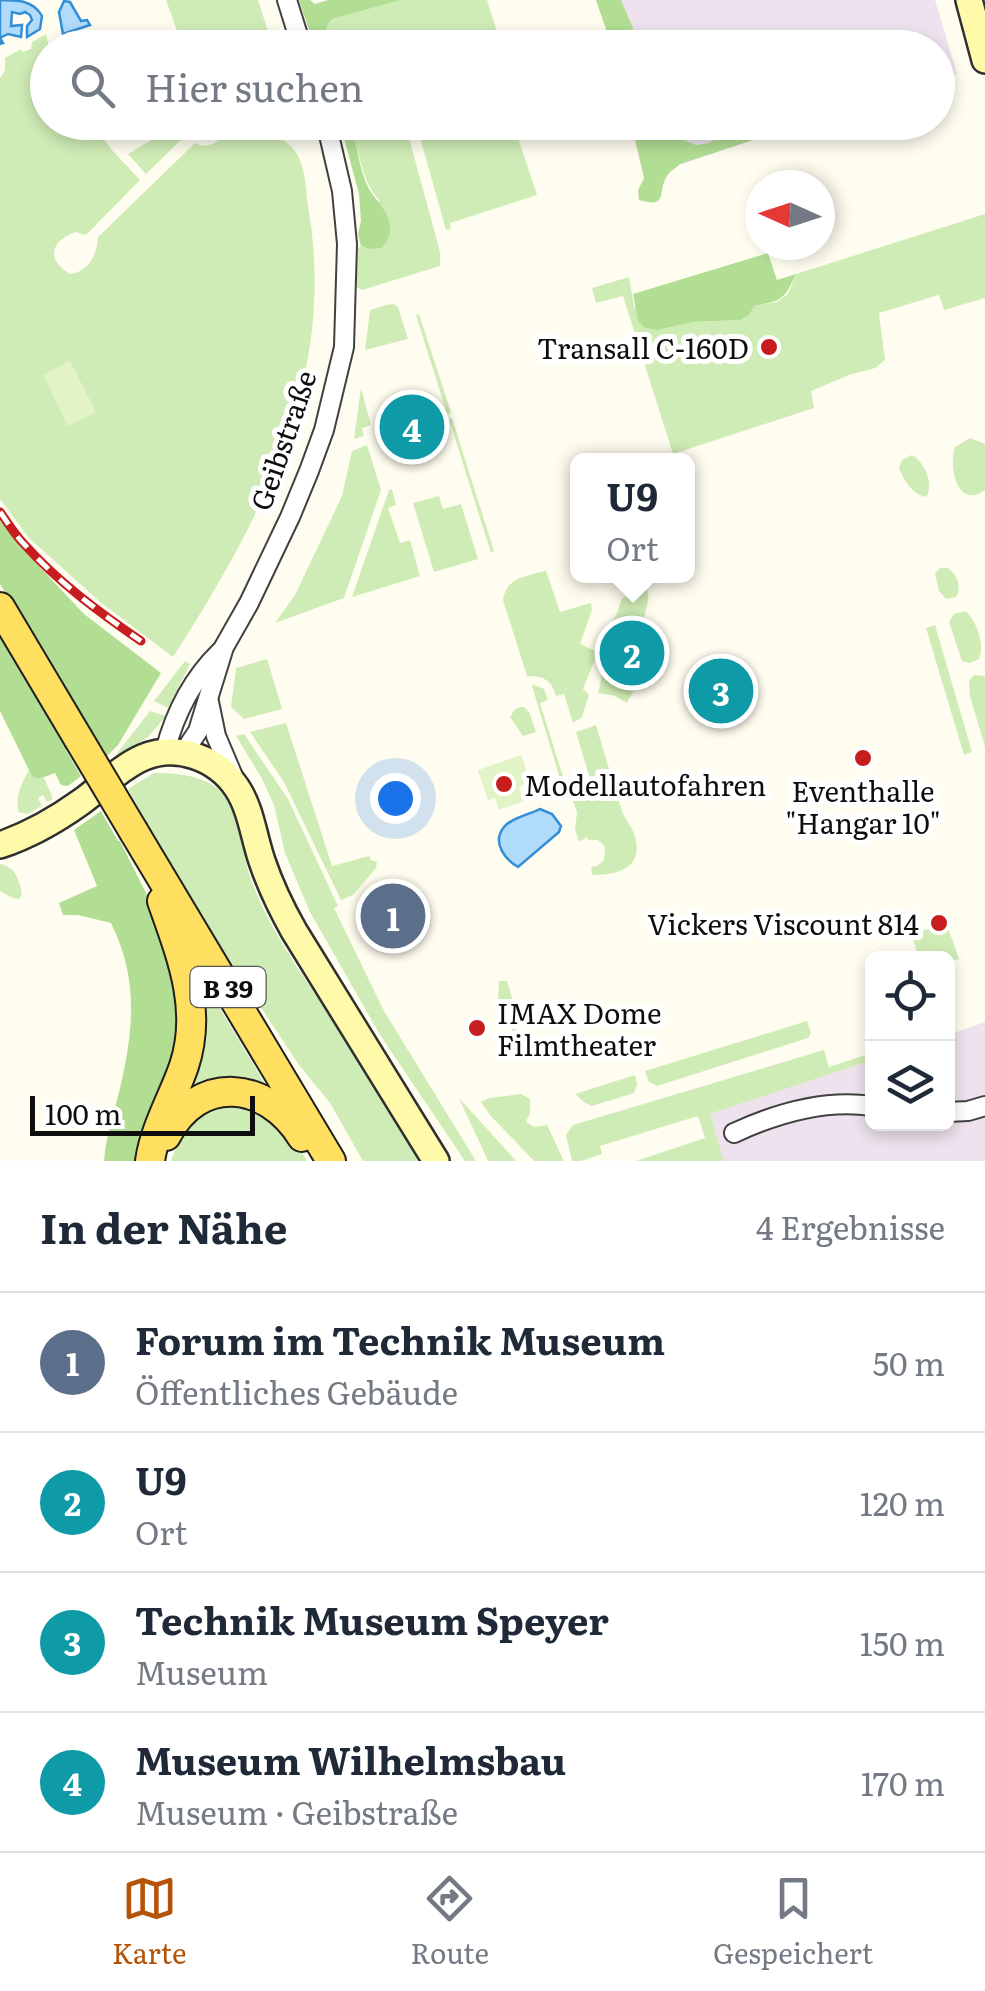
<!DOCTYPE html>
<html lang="de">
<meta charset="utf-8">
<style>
body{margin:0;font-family:Literata,serif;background:#f2f2f3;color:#1f2937}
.controls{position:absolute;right:30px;bottom:30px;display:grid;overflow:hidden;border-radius:15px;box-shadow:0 5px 15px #0003}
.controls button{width:90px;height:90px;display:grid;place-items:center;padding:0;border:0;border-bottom:2px solid #e0e1e3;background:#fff;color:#1f2937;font:50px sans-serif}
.compass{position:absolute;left:745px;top:170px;width:90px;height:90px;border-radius:50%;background:#fff;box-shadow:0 5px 15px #0003;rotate:273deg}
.scale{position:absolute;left:30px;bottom:25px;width:225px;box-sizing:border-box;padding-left:10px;border:5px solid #0e0e0e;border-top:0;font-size:28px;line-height:35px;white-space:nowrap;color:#0e0e0e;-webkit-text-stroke:8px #fff;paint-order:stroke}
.you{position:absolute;left:395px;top:798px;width:35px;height:35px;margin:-25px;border:8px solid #fff;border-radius:50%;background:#1a73e8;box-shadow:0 0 0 15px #1a73e833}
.badge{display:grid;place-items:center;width:65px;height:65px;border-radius:50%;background:#b45309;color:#fff;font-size:32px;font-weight:700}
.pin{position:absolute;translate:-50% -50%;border:5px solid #fff;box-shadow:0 2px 10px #0006}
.popup{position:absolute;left:570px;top:453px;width:125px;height:130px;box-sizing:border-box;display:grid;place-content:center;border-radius:15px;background:#fff;filter:drop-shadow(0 2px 8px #0005);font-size:32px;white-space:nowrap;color:#747a83}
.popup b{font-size:38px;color:#1f2937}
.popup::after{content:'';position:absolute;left:50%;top:100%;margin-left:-20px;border:20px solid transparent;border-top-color:#fff}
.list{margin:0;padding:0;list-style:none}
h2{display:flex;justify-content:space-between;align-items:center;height:130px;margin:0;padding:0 40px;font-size:42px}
h2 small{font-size:32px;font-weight:400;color:#747a83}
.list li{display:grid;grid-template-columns:65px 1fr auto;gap:30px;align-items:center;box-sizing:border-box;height:140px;padding:0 40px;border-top:2px solid #e0e1e3}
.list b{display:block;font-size:38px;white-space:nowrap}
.list p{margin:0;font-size:32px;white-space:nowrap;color:#747a83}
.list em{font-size:32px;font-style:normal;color:#747a83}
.icon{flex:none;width:55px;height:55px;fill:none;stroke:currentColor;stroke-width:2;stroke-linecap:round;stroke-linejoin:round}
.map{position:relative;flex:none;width:985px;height:1161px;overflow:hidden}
.search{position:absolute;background:#fff;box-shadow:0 5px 15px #0003;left:30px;right:30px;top:30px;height:110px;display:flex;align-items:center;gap:25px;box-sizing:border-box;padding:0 35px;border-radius:55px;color:#747a83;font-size:38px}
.sheet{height:690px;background:#fff}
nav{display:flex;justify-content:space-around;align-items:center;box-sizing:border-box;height:140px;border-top:2px solid #e0e1e3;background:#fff;font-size:28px;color:#747a83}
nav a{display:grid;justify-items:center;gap:5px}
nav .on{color:#b45309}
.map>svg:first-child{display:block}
</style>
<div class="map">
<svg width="985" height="1161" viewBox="0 0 985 1161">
<rect width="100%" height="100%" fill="#fffdef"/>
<g fill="#ede2ed">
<path d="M602 0H935L957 74 938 80V48L617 47Z"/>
<path d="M640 122 804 123 655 173Z"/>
<path d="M985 1022V1161H724L710 1114 872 1060V1124H948V1035Z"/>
</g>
<g fill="#d0ecb6">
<path d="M166 0H258L273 47H183Z"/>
<path d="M401 0H487L502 47H329L325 31 327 25 333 19Z"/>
<path d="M46 34 49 47 48 122 92 123 112 150 140 180 86 235 75 232C50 242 46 259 70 274 89 272 97 254 98 237L195 143C214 152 219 135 236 132 252 129 274 134 287 143 306 157 305 184 308 206 338 376 262 518 173 657L100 602 29 538 0 499V78L5 70V58L21 49 22 52 31 49 32 42Z"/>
<path d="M172 123H178L186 135 146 174 128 154 168 130Z"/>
<path d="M352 123H405L440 252V266L362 290 356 287 357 249 361 246 369 249 379 200C361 180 358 148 352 123Z"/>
<path d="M416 123H513L537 195 450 223 451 229 446 230Z"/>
<path d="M985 214V298L944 310 939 295 879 313 885 360 875 368 849 375 811 391 814 408 673 454 623 296 596 303 592 288 629 277 634 306 645 328 657 330 694 322 739 320 754 306 777 302 788 294 796 274Z"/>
<path d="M386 305 393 304 398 307 408 339 365 350 370 310Z"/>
<path d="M419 314 451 412V413L447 414 416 315Z"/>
<path d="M361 388 371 425 362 428 364 436 354 439Z"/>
<path d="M452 418 494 551 491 553 449 419Z"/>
<path d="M970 438 985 444V490C957 510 948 467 955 447Z"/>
<path d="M367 445 381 490 344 598 275 623 295 595 342 496 352 451Z"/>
<path d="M912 455C925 462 934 485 926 497 912 494 904 481 899 468L902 460Z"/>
<path d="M392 489 396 505 388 508 400 543 410 540 420 576 352 597 389 490Z"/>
<path d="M439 496 443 509 461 504 478 559 434 572 413 503Z"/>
<path d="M940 568H948C957 575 962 587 956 597L946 599 939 591 935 574Z"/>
<path d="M546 571 560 612 591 603 592 610 580 644 598 652 583 689 589 695 582 717 573 723 564 694 556 696C551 679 543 676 527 676L503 600C506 577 527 576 546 571Z"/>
<path d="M642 589 648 591C649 602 646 608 644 619 643 625 647 633 649 639L646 641C633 640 615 638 609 626L616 615 622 598Z"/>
<path d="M965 611C977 621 985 645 979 659L970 663 962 661 949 622 954 614Z"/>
<path d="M935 625 972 752 964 755 926 628Z"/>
<path d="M267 659 282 709 244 719 231 707 236 668Z"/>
<path d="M185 661 190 664 168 708 154 701Z"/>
<path d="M613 665 625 667 639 681 627 703 615 696 598 693 603 671Z"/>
<path d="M974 675 985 676V747L970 696 969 681Z"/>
<path d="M534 685 544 689 548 700 540 703 566 786 590 779 576 732 596 725C604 753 613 781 621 808 624 819 632 826 635 836 644 869 616 875 592 875L591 867 597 866 604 860 605 847 598 840H588L587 837 579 842 575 829 577 812 567 786 562 785 532 686Z"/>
<path d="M520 707H524L529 712 536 732 523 736 510 717 515 709Z"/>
<path d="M150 711 166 716 148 737 112 760Z"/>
<path d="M286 723 332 866 369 856 371 860 377 862 376 868 353 895 341 900 284 782 250 732Z"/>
<path d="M244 734 288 799 338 906 334 908 384 1011 476 1161H465L380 1035 310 912 285 853 274 805 261 777 236 736Z"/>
<path d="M30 768 39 779 44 778 52 796V800L47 802 43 795 38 798 42 806 27 814 19 812C14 797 23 781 30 768Z"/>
<path d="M154 773C175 773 203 775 219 790 242 812 241 854 252 882 276 947 330 1012 368 1070 387 1099 404 1131 423 1161H363L330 1103 299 1065 191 902 145 825 147 823 128 789Z"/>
<path d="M0 864C16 867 19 880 22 894L19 899 13 898 0 891Z"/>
<path d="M947 925 959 959 948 962V958H919L911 933Z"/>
<path d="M192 962 270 1092H190L187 1078Z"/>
<path d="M499 981H507C512 998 520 1018 517 1036L511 1039C515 1024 510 1011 498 1001Z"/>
<path d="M807 1021 811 1033 808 1038 657 1086 649 1082 645 1071Z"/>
<path d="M824 1050 829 1067 872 1053V1060L710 1114 724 1161H636L705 1138 698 1116 600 1146 602 1154 581 1161H572L566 1135 573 1125Z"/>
<path d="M635 1075 637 1084 634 1093 592 1106 585 1103 575 1094Z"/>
<path d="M521 1094 530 1099V1113L526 1122 534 1127 547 1125 564 1161H534L490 1115 481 1102 489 1098Z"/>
<path d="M459 1098 516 1161H488Z"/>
<path d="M246 1104 288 1132 307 1161H171L182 1132 209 1107Z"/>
</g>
<g fill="#b2de94">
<path d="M299 0H310L315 4 328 0H401L333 19C323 27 325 36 329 47L315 48Z"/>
<path d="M596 0H621L641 47H612Z"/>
<path d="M340 123H352C357 144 359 173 371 192 379 204 388 211 390 226 391 235 387 241 382 248L369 249 361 246 358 234 361 221 359 194Z"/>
<path d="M631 123H662L671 135 696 145 709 143 725 132 733 123H804L680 164C676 168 670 171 667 176 657 191 669 209 639 200L638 190 644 178Z"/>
<path d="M768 253 777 280 796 274C783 301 783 300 754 306L749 315 740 320 694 322 657 330 645 328 638 321 633 294Z"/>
<path d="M0 516 18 544 84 614 161 673 118 745 106 757 0 584Z"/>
<path d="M0 637 67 748 66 750 81 776 68 786 61 785 55 773 39 779 32 776 0 711Z"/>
<path d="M101 811 118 841H120L155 911 168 944 183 1037 141 1161H104C106 1134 115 1110 121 1084 134 1026 138 978 111 923L78 915H63L59 903 97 886 74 830Z"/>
</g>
<g fill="#e2f3c8">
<path d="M70 361 96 412 68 426 43 375Z"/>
<path d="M521 755 531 782 519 786 524 801 499 810 495 798 488 800 478 770Z"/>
</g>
<g fill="#b0dbfa" stroke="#338ed6" stroke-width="2.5">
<path d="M0 0C17 0 33 0 42 16L40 29 27 37V26L32 20 30 15 25 12 20 14 12 12 11 26 22 25 21 37 8 34 0 38 3 43 0 44Z"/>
<path d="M64 1 70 2 81 21 87 20 90 25 63 34 59 12Z"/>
<path d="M540 809 552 814 561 826 559 832 518 867C506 860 491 843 504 827 511 818 530 814 540 809Z"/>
</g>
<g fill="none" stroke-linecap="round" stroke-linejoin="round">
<defs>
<g id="street">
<path d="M287 0 302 48"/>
<path d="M209 702 216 736 233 776"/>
<path d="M165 751C175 713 193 678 221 651"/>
<path d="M184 752 198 731 224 647 249 603 290 517 309 471 324 430 344 347 347 244 342 191 326 122"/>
<path d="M948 1112 968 1111 985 1106"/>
<path d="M734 1133C777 1113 826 1099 872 1106"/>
</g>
<g id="secondary">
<path d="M969 0 985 60"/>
<path d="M0 845C30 835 56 820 81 802 118 775 145 739 195 756 213 762 227 773 237 788 251 809 254 838 262 861 270 885 281 908 294 931L436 1161"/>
</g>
<g id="primary">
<path d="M0 607 78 738"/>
<path d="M134 832 331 1161"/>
<path d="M166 1136C199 1073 267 1081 302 1137"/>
<path d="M150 1161C155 1127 173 1098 184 1066 203 1009 181 955 162 901"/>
</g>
</defs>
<use href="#street" stroke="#414141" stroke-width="22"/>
<use href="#secondary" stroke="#303030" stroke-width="30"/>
<use href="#primary" stroke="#1f1f1f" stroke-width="32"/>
<use href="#street" stroke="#fff" stroke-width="18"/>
<use href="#secondary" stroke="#fff9aa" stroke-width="25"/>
<use href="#primary" stroke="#ffdf5f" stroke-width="28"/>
<defs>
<path id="rail" d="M0 512C8 523 15 535 24 544 58 582 100 613 141 641"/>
</defs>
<use href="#rail" stroke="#c71d1e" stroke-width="9"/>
<use href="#rail" stroke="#fff" stroke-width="5" stroke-dasharray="15" stroke-linecap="butt"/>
<defs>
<path id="primary-bridge" d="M78 738 134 832"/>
</defs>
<use href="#primary-bridge" stroke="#1f1f1f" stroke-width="32" stroke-linecap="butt"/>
<use href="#primary-bridge" stroke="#ffdf5f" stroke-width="28"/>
</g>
<g fill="#c71d1e" stroke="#fff" stroke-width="4">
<circle cx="769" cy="347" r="10"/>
<circle cx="863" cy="758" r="10"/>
<circle cx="504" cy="784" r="10"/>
<circle cx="939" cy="923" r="10"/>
<circle cx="477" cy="1028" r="10"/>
</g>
<g text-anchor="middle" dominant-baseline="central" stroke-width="10" stroke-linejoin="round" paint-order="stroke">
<rect fill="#fff" stroke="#565656" stroke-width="2.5" x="190.5" y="967" width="75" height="40" rx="8"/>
<g font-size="25" font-weight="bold" fill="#0e0e0e">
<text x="228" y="987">B 39</text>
</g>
<g font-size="28" fill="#0e0e0e" stroke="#fff" text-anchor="end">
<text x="749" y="347">Transall C-160D</text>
<text x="524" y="784" text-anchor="start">Modellautofahren</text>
<text x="863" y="790" text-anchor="middle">Eventhalle<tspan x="863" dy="32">"Hangar 10"</tspan></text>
<text x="919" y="923">Vickers Viscount 814</text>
<text x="497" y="1012" text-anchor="start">IMAX Dome<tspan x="497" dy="32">Filmtheater</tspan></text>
</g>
<g font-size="28" fill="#0e0e0e" stroke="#fff">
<text transform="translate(282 440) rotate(-71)">Geibstraße</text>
</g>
</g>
</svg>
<div class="controls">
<button><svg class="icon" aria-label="locate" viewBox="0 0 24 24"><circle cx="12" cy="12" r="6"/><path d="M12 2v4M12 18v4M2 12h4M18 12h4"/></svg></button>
<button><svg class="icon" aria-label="layers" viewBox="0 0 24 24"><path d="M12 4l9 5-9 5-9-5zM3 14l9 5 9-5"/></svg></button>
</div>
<svg class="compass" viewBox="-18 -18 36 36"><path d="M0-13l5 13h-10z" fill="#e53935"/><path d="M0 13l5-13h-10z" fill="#747a83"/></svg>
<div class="scale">100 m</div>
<div class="you"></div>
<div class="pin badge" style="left:393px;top:916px;background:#5c6f8a">1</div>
<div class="pin badge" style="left:632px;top:653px;background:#0f9aa8">2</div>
<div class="popup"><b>U9</b>Ort</div>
<div class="pin badge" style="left:721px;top:691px;background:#0f9aa8">3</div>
<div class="pin badge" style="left:412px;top:427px;background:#0f9aa8">4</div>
<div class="search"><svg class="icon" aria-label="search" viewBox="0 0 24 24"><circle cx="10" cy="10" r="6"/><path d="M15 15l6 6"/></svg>Hier suchen</div>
</div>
<section class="sheet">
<h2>In der Nähe<small>4 Ergebnisse</small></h2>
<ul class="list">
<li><span class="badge" style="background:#5c6f8a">1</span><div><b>Forum im Technik Museum</b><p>Öffentliches Gebäude</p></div><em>50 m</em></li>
<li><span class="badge" style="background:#0f9aa8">2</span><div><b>U9</b><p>Ort</p></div><em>120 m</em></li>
<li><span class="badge" style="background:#0f9aa8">3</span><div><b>Technik Museum Speyer</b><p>Museum</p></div><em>150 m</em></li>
<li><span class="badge" style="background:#0f9aa8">4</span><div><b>Museum Wilhelmsbau</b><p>Museum · Geibstraße</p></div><em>170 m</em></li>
</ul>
</section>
<nav>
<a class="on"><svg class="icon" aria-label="map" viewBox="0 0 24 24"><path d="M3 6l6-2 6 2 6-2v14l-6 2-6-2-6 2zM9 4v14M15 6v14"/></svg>Karte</a>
<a><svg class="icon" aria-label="directions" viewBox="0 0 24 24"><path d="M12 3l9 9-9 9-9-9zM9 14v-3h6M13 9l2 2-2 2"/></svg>Route</a>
<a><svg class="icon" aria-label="saved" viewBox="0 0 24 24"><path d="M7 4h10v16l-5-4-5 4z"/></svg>Gespeichert</a>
</nav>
